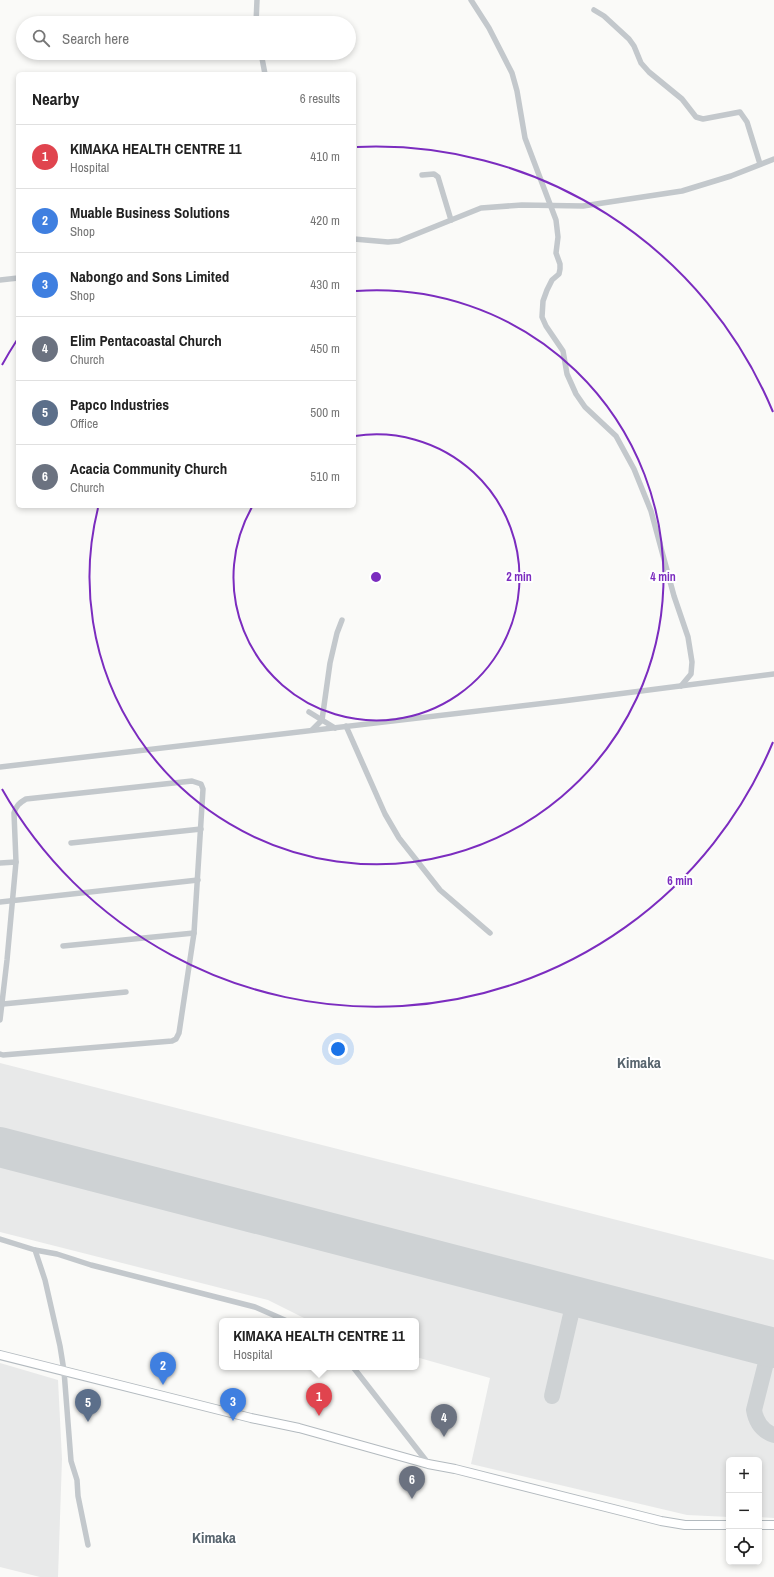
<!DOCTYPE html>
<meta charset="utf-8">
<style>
body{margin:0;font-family:"Archivo Narrow",sans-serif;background:#f2f2f2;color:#222}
.controls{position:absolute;right:12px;bottom:12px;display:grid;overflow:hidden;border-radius:6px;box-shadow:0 2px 6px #0003}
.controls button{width:36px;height:36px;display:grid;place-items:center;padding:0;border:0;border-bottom:1px solid #e0e0e0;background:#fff;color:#222;font:20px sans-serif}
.you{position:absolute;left:338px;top:1049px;width:14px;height:14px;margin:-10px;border:3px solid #fff;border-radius:50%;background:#1a73e8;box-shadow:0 0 0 6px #1a73e833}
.badge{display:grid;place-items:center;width:26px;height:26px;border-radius:50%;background:#b45309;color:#fff;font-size:13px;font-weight:700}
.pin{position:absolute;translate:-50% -33px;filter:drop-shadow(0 1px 2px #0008)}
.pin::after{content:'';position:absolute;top:21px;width:14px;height:12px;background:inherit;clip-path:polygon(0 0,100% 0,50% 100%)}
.popup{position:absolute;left:219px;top:1318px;width:200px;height:52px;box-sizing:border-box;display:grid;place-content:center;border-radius:6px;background:#fff;filter:drop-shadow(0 1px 3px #0005);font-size:13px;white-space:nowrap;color:#767676}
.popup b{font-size:15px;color:#222}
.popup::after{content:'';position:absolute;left:50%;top:100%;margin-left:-8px;border:8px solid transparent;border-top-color:#fff}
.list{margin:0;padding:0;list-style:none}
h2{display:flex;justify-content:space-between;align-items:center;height:52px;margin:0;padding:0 16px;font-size:17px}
h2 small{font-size:13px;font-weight:400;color:#767676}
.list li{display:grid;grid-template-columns:26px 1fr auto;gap:12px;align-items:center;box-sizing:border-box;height:64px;padding:0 16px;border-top:1px solid #e0e0e0}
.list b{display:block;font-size:15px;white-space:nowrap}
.list p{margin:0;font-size:13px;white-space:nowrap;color:#767676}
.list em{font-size:13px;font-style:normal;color:#767676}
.icon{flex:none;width:22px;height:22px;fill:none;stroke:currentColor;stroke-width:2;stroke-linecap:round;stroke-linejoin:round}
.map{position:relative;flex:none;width:774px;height:1577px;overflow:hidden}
.search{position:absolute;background:#fff;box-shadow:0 2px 6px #0003;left:16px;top:16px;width:340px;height:44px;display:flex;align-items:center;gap:10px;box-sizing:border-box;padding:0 14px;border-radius:22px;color:#767676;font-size:15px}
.panel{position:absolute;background:#fff;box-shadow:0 2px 6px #0003;left:16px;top:72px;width:340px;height:436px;border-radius:6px}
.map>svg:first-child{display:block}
</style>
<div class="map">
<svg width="774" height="1577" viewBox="0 0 774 1577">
<rect width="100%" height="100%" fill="#fafaf8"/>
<g fill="#e8e9e9">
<path d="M0 1063 774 1260V1518L759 1517V1460H729V1517L687 1515 471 1464 490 1378 416 1357V1321H310L268 1300 0 1232Z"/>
<path d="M0 1363 58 1380 62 1459 58 1577H40L0 1567Z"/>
</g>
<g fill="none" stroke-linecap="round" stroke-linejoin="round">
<g stroke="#ced2d4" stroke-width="16">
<path d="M770 1347 754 1410C756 1422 762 1431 774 1435"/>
<path d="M552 1396 575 1297"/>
</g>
<path stroke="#ced2d4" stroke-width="40" d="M0 1147 774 1348"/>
<defs>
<g id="secondary">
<path d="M0 1355 251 1418 299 1428 428 1464 455 1469 661 1521 685 1525H729"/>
<path d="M759 1525H774"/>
</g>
</defs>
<use href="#secondary" stroke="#b3babf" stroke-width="10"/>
<g stroke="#c3c8cc" stroke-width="5.5">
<path d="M471 0 489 28 512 73 517 91 525 138 556 220 558 237 556 253 560 264V269L559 274 552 280 547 290 543 301 542 317 546 326 563 351 567 374 576 394 585 407 616 436 634 469 651 511 674 596 688 637 692 662 691 674 681 686"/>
<path d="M594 10 604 16 629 39 634 46 641 63 649 72 682 99 696 117 703 119 740 112 747 122 760 164"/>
<path d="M256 23 257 0"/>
<path d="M261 53 265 74"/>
<path d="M422 175 434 174 438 177 451 220"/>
<path d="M354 239 388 242 399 241 481 208 522 205 583 206 682 191 731 176 774 159"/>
<path d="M0 280 18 278"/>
<path d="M309 712 335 728"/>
<path d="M346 726 385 814 399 838 440 890 490 933"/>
<path d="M312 730 322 720 330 663 337 633 342 620"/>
<path d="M0 767 563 701 774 674"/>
<path d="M71 843 201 829"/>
<path d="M0 863 16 862"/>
<path d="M0 902 198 880"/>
<path d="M63 946 194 933"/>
<path d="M3 1004 126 992"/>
<path d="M0 1020 7 960 16 862 14 813C16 806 19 803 26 799L192 781 201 784 203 789 194 933 179 1033 176 1039 172 1041 3 1055 0 1054"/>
<path d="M0 1239 35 1250 45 1280 60 1346 64 1371 71 1461 77 1480 78 1496 88 1545"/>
<path d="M35 1250 57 1254 91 1265 255 1307 287 1321"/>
<path d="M353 1367 428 1463"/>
</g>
<use href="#secondary" stroke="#fff" stroke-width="8"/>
</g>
<g fill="none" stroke="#7b2cbf" stroke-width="2">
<path d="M355 436A143 143 0 1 1 252 507"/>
<path d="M356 291A287 287 0 1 1 98 508"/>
<path d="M773 742A430 430 0 0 1 2 789M2 365A430 430 0 0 1 17 340M357 147A430 430 0 0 1 773 412"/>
</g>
<g text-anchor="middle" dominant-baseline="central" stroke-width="4" stroke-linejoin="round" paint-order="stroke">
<g font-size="15" font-weight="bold" fill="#57646e" stroke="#fff">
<text x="639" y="1062">Kimaka</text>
<text x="214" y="1537">Kimaka</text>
</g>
</g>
<circle cx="376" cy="577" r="6" fill="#7b2cbf" stroke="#fff" stroke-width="2"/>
<g font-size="12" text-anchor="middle" font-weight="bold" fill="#7b2cbf" stroke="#fff" stroke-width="4" stroke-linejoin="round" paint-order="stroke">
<text x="519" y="581">2 min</text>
<text x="663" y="581">4 min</text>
<text x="680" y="885">6 min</text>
</g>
</svg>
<div class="controls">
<button>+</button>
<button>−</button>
<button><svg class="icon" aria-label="locate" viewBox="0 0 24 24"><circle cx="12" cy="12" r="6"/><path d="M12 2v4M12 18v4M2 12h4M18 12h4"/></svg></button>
</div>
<div class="you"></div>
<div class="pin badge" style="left:319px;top:1416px;background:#e0444e">1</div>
<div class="popup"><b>KIMAKA HEALTH CENTRE 11</b>Hospital</div>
<div class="pin badge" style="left:163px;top:1385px;background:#3f7fe0">2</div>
<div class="pin badge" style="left:233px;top:1421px;background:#3f7fe0">3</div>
<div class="pin badge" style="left:444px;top:1437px;background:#6b7280">4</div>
<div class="pin badge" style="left:88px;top:1422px;background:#5c6f8a">5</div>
<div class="pin badge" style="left:412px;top:1499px;background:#6b7280">6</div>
<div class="search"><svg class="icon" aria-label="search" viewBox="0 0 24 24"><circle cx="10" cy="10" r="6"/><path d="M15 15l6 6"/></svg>Search here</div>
<section class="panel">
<h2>Nearby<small>6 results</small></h2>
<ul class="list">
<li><span class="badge" style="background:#e0444e">1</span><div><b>KIMAKA HEALTH CENTRE 11</b><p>Hospital</p></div><em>410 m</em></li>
<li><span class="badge" style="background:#3f7fe0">2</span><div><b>Muable Business Solutions</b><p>Shop</p></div><em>420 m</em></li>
<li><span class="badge" style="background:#3f7fe0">3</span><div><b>Nabongo and Sons Limited</b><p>Shop</p></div><em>430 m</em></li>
<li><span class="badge" style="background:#6b7280">4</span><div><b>Elim Pentacoastal Church</b><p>Church</p></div><em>450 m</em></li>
<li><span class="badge" style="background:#5c6f8a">5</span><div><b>Papco Industries</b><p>Office</p></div><em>500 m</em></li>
<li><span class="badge" style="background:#6b7280">6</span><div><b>Acacia Community Church</b><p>Church</p></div><em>510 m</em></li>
</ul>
</section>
</div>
